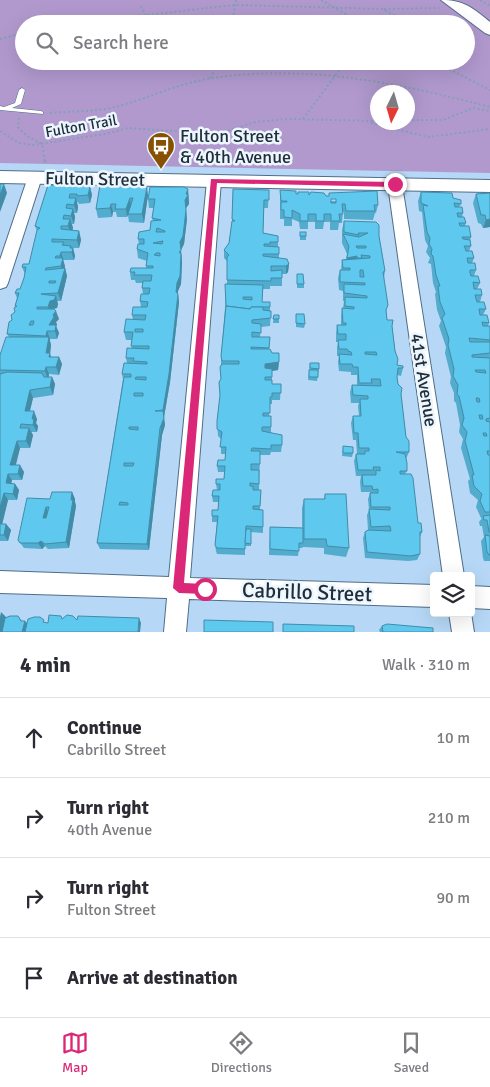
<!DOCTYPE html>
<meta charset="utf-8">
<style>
body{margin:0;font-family:Signika,sans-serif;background:#f7f7f7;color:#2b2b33}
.controls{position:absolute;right:15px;bottom:15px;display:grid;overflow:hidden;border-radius:5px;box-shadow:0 5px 20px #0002}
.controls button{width:45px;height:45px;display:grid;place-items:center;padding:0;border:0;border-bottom:1px solid #e1e1e2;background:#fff;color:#2b2b33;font:25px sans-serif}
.compass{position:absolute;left:370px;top:85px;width:45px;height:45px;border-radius:50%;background:#fff;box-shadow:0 5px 20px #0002;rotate:185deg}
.stop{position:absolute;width:15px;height:15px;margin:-11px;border:4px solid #db2777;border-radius:50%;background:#fff}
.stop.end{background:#db2777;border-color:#fff;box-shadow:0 1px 5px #0008}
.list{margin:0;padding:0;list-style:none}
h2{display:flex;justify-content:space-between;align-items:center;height:65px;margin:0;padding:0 20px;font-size:21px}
h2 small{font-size:16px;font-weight:400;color:#7c7c81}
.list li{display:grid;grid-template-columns:32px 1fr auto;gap:15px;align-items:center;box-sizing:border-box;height:80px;padding:0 20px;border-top:1px solid #e1e1e2}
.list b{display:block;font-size:19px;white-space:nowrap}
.list p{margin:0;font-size:16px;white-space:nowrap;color:#7c7c81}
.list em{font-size:16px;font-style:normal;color:#7c7c81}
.icon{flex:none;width:28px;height:28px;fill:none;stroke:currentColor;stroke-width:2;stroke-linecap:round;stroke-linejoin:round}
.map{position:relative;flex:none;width:490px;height:632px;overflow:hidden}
.search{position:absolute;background:#fff;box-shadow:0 5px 20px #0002;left:15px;right:15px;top:15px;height:55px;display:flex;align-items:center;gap:12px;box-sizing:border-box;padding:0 18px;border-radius:28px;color:#7c7c81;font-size:19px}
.sheet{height:385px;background:#fff}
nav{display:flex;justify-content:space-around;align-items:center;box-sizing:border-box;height:70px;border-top:1px solid #e1e1e2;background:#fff;font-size:14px;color:#7c7c81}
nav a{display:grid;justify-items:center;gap:2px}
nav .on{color:#db2777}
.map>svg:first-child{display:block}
</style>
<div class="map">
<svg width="490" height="632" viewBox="0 0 490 632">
<rect width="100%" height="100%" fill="#b6d8f6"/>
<path fill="#b199ce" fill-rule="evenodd" d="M0 0H490V173L0 163ZM24 24H466V61H24ZM378 92H408V122H378Z"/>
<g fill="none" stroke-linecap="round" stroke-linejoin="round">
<defs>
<path id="lane" d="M22 88 25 90 21 104 12 108 41 111 43 112V114L0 110V106L4 107 15 103 19 90Z"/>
<g id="street">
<path d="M35 172 42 177 8 283 6 287 0 289V260L28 177Z"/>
<path d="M214 176 221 181 190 578 434 585V607L189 599 186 632H164L167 598 0 593V571L169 577 207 181Z"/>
<path d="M395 180 402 185 464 576H443L388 185Z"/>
<path d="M471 586 490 587V609L471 608Z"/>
<path d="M449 613H471L474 632H452Z"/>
</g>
<g id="secondary">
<path d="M441 0C464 0 473 8 490 22V35L485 33Z"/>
<path d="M0 171 490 180V192L0 183Z"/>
</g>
</defs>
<use href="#lane" stroke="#4f6d88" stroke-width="1"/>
<use href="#street" stroke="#4f6d88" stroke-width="2"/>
<use href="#secondary" stroke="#4f6d88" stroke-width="2"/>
<g stroke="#849fb6" stroke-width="2" stroke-dasharray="2 2.5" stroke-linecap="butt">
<path d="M321 0 363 24"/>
<path d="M480 0 490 6"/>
<path d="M141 6 146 16"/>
<path d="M384 9 439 8"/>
<path d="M67 24 235 5 383 9 394 15 401 24"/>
<path d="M232 24 236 0"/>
<path d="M0 39 24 33"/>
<path d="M433 61 490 90"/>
<path d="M210 78 220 61"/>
<path d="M50 113C70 111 91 112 111 108 145 100 178 83 213 78 306 64 399 83 490 107"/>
<path d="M19 118 18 127 27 136 42 144 45 162"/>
<path d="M303 119 346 61"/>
<path d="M408 120H443L473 108 490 111"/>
<path d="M371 123 428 137 490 129"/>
<path d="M0 131 19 143 33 145 105 134 128 128 217 134 255 122 287 119 378 121"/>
</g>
<path stroke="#849fb6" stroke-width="2.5" stroke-dasharray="2.5 4" stroke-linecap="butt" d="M45 160V163"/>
<use href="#lane" fill="#fff" fill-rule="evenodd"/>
<use href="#street" fill="#fff" fill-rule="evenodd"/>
<use href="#secondary" fill="#fff" fill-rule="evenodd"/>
</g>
<g fill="#51acce" fill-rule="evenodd">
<path d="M48 185 90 187 92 195 90 203 79 204 78 202H77L78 207 77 213H74L75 217 74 224H72L73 228 72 230 79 231 81 240 79 248H71H73L75 256 74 260H63L67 276 61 301H57L58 304 57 308 53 309 59 319 56 322 57 325 56 326 59 333 57 339H50V341L51 345 50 354 51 357H59L62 364 59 375 49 374V377H52L55 384 53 395 33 398 30 411 37 419 36 423 38 426 37 432H31L33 435 30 448H20L16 465 24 472 22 480H12L11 483 15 484 19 490 17 500H8L2 524H6L11 530 8 541H0V355L9 337 7 334 15 312V306L17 298 15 293 20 289 24 278 25 274 22 267 29 264 37 231 35 226Z"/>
<path d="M100 185 148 195 144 223 129 222 128 215 127 217H117L116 212H113L112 217 98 218 96 209Z"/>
<path d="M188 189 189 204 186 208 187 219 184 244 181 250 182 262 181 284 178 291V294L179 302 170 382 164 417 165 425 162 435 149 550 100 549 97 543 123 379 122 374 127 363 126 358 132 348 131 346 132 340H126L124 332 133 320 132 315 141 307 140 301 143 294 142 288V283H136L135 280H131L130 272 146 268 147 261 138 258 137 249 139 244 138 239 150 230 153 221 152 218 154 208H149L148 199Z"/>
<path d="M233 189 269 190 268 208H264L263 233 278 236V247H279V258L289 264 288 272 286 274H282V286H270V289H263L262 302 270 307V311H271L270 326 261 327 260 337H270L269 349 279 362 278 370 272 371V384H281L280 400H272V404H270L269 416H271V432L282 445 281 452H271L270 455H260L259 490H261L260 510H263V533L251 532V546H245V555L217 554 216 551 215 545 217 522H212V516L218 510 219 502H213L212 496 217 490 216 484 224 479V472H218L217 466 225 460 226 454H221V439L218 436 217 421 220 397 219 382 221 380 220 367 221 365V356L227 284V261L224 258V250L229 243 232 221Z"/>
<path d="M280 190 296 194 329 196V193L378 205 376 213H375L373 220 344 219V212H343L342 223H339L338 230H330V222H324L323 229H315V222H308V229H300L299 222 292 219V226H284V219H280ZM331 199H336V201H331Z"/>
<path d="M421 192 453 198 461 204 459 207 463 213 462 217 466 223 465 226 471 237 470 241 471 246 469 251 474 258 472 263 476 270 474 276 480 283 477 289 482 295 480 302 486 309 483 315 489 323 488 326H490V561H484L483 558 481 541 484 537 482 526H480L479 522 482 518H481L476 507 478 500 470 493 468 481 470 479 461 448 463 439 459 432 460 425 456 403 454 401V393L450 383 451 377 445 353 446 347 439 326 441 321 437 310 435 294 436 292 433 283 431 264 428 263 430 258 426 252 428 246 425 240 422 212 419 211 418 201Z"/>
<path d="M490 193V227L483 228 481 224 478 223 473 203 476 194Z"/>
<path d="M344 221 379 236 385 271 384 278 387 320 392 326 397 365 403 368 401 376 397 375 398 384 401 394 406 437 409 452 406 459 407 471 405 474 418 523 422 532 420 537V554L417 560 408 561 365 558 363 538 365 532 368 530 367 515 369 510 368 499 370 493V492H361L360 482 361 476H356L354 461 356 454H357L356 440H353L351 423 353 416H359L358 406 359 403H351L350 392 352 385H357V375H351V372L339 371 338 362 339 356H337V347L338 342H336V333L337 325H341V316L342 308 343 309 344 301H343V291L339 290 338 278 340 270H341L342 260 346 259 347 254 342 243V230Z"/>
<rect x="300" y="232" width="6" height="8"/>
<path d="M297 274 304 284V288H297Z"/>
<path d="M296 314 305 324 304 328 296 327Z"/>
<path d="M274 315H279V323H273Z"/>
<path d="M310 363 319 369 317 381 308 380Z"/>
<path d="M343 446 353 453 352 457 342 456Z"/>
<path d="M72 492 75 499V502L76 506 69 548 48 549 45 546 42 549 24 548 18 540 50 499Z"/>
<path d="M325 494 349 548 346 557 324 554V548L303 547 302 548H299L298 556 269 555 270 527 302 528V508L304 499H324Z"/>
<path d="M382 626 433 632H380L379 630Z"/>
</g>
<g fill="#428ca7">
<path d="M4 184 7 193 0 212V195Z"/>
<path d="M90 187 92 195 90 203 88 195Z"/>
<path d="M147 187 148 195 144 223 142 214Z"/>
<path d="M188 189 189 204 186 208 185 200Z"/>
<path d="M76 198 78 207 77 213 74 205Z"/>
<path d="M130 198 131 207 127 217 126 209Z"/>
<path d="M111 204 113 212 112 217 110 208Z"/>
<path d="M73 209 75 217 74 224 71 216Z"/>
<path d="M186 210 187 219 184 244 181 250 180 242Z"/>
<path d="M70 219 73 228 71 235 68 226Z"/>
<path d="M490 219V227L483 228 486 220Z"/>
<path d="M79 231 81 240 79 248 77 240Z"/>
<path d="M71 246 72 250 73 248 75 256 74 260 70 248Z"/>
<path d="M181 251 182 262 181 284 178 291 177 300 176 292 179 252Z"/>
<path d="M61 252 65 266 63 274 61 266 62 262 60 256Z"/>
<path d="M357 256 355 264 345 266 347 258Z"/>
<path d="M289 264 288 272 286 274V266Z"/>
<path d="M65 268 67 276 61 301 58 293Z"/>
<path d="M178 294 179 302 170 382 164 417 163 410Z"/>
<path d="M56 296 58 304 57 308 53 309 51 315 48 307 50 301Z"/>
<path d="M56 311 59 319 56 322 57 325 56 326 59 333 57 339 55 331 49 325 53 315Z"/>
<path d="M47 331 50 339V341L51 345 50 354 53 361 46 353 48 340 46 336Z"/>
<path d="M59 357 62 364 59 375 56 367Z"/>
<path d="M279 362 278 370 265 372V364Z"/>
<path d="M46 367 49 374 48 379 45 371Z"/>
<path d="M52 377 55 384 53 395 50 387Z"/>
<path d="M30 390 33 398 28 418 25 411Z"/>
<path d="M34 411 37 419 36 423 38 426 37 432 33 425 32 419Z"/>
<path d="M163 411 165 425 162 435 149 550 147 544Z"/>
<path d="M29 428 33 435 30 448 26 441Z"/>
<path d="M17 441 20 448 14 471 10 465Z"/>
<path d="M20 465 24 472 22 480 18 474Z"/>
<path d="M8 474 12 480 10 490 6 483Z"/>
<path d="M15 484 19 490 17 500 13 494Z"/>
<path d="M72 492 75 499V502L76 506 69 548 66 542Z"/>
<path d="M4 493 8 500 2 525 0 527V508Z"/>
<path d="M46 507 49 514 47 524 43 518Z"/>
<path d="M6 524 11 530 8 541 4 535Z"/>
<path d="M41 541 45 546 42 549 38 543Z"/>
<path d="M1 612 8 619 5 632H0V617Z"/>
<path d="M18 616 22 621H25L29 625 28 632H22L21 621Z"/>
<path d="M139 618 141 623 140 632H138Z"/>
</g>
<g fill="#5ec8ef" stroke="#428ca7" fill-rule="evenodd">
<path d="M0 184H4L0 195Z"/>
<path d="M48 185 87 186 90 187 88 195 77 196V194H70L69 198H76L74 205 67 204 66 208 73 209 71 216 64 215 63 219H70L68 226H61V229L79 231 77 240 52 239V242H64L62 245 71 246 70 248H73L72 252H61L60 256H56L55 258H63L61 266 46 268 45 270 65 268 58 293 41 294 56 296 54 300 50 301 48 307H37V309H54L56 311 53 315 54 317 49 325H56L55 331H47L46 336 7 334 9 322 12 320 11 315 15 312 14 308 17 306H15L19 293H15L17 289H20L24 278 26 267H22L23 264H29L37 230 40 228 35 226ZM49 281H56L55 283H49ZM31 321H34L33 325H29Z"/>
<path d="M100 185 147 187 142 214H128L133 198H130L126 209H115L116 204H111L110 208 96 209Z"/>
<path d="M150 187H184L188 189 186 194 188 195 185 200 186 210 183 236 180 242 181 251 179 252 181 254 180 276 177 283 176 292 178 294 169 374 163 410 155 411H163L164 418 160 428 147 544 97 543 124 377H131V374H122L124 363 147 364V362L133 361 134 358H126L127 348 149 349V346H131L133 332H124L126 319 145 320 146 315H132L133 307H147L148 302 140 301 141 294H149L150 288H142L143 281H151L152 275H134L135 272H130L131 268H153V266H146L148 253 137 249 138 244H144V239H138L139 232 150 230 151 221 161 220 152 218 155 199H148ZM157 228 165 231V232H156ZM163 241 162 244 153 243ZM156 253H160V256L154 255ZM135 329H143V332H135ZM136 377H146V380L135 379ZM134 393H143V396H134ZM129 427H138V430L129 429ZM124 463H134L133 466H124ZM120 502 128 503V505H119Z"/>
<path d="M233 189 269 190V200H264L263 233 278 236V242H270V244H264V246L279 247V254H263V256L287 259 289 264 286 266H271V271L282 270V278H271V281L227 280V257L229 255 224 250 229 243 232 221H235L232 219Z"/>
<path d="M280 190 296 191V194H298V192H309V195L311 192 324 193 326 196H329V193L377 191 378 205H374L375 211H346L345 204H342L343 214H339L340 221H331V214H324V221H316V214H308V221H300V214L292 210V218L284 217V210H281V202H287V201H281ZM331 199H336V203H331Z"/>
<path d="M421 192 452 193 453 198 461 200V204L454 203 455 207H462L463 213H457L458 217H464L466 223H459L460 226H469L471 237H462L463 239 470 240 471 246H464L465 248 466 251H472L474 258H467L468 263H475L476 270H470V273L471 276H478L480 283 473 282 474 289H481L482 295H475L476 299 477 302H484L486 309H479L480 315H487L489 323 482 322 483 326H490V340L469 338 470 342H490V353L472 355V357L490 358V418L486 419V421L490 422V451H487L488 455H490V512H485L480 501 482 494 474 486 472 475H474L465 441 467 432 462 425 464 418 459 396 457 394 458 385 453 376 454 369 448 345 449 339 442 318 445 314 440 302 438 286H440L436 275 433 256 431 254 432 249 429 244 430 238 427 232 423 205 428 206 421 203ZM475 370H485L486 373 476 372ZM476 398H479L480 402H477ZM479 415H482L483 419H480ZM483 433H486L487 436H484Z"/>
<path d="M490 193V219L486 220 485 215H481L476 194Z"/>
<path d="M344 221 376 222 379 225V236L385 271 383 272 388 305 386 310 387 320H393L392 326 395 351 398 359 397 365 403 366V368H398L397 377 398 384 402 388 401 394 406 437 409 441V452H396L405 454 407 463V471H400V474H411L413 478 418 523H421L422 532H420V554L411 556 367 552 365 532 368 530 391 531 390 526 371 527 369 509 390 510V507H371L370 493H378V489L373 490 372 486H363L362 475H376V470L380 471V467H373L374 470H358L356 454H365V451H369V448H359L358 433H354L353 416H361L360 399H368V396L353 395 352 385 381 386 380 379H371L372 383H359L358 367H353L352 364H340L339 354 352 355 351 352 348 351 347 349H339L338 340H346V334H338L337 325H346V323H343L342 308 354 309V307L345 306V297L367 298V296L344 293V284L365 285V283L340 282V270H350V268H343L342 260 370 258V256L361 255 362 258H357V256L347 258 349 246 343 234 359 237 368 233H358L359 235 344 232ZM356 246H366V248H357ZM360 270H363L364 277H360ZM365 352H376L377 355 365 354Z"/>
<rect x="300" y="232" width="6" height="4"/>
<path d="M297 274H303L304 284H297Z"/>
<path d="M225 284 263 285 262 302H270V307H251L250 309 226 306ZM243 297H252V300L243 299Z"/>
<path d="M226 306 250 309 251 307H263V310L271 311V318L252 320V323L261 324V333L252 332V337H270L269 348 251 347V349H270L272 353H279V362L265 364V368L272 369V377H265V380H272V384H281V393H272V397H270V413H263V416H271V427H262V431L282 435V445H271V449L252 448 251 451H260V464H251V470H259V484L250 483V486H253V490H261L260 506H253V509L263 510V527L246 526 245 549 217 548 215 545 218 516H212V510H218L219 496H212L213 490H220V484H216V479H224L225 466H217L218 460H225L226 447H220L222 432 217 429V421L220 395 219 382 221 379 220 367 222 364H239V361H222L221 356Z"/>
<path d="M296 314H304L305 324 296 323Z"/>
<path d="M274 315H279V319H273Z"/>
<path d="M6 337H49L46 353H50L49 357H59L56 367H46L45 371 0 370V355Z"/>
<path d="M310 363H319V369L310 368Z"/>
<rect x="309" y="370" width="9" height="7"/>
<path d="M7 372 42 373 44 377H52L50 387 30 390 25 411H34L32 419H34L33 425 21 424 20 428H29L26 441H17L10 465H20L18 474H8L6 483 15 484 13 494 4 493 0 508V374Z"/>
<path d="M343 446 353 447V453H343Z"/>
<path d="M52 492H72L71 500H73L66 542 45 544 41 541 38 543H20L18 540 27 498 50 499ZM46 507H49L46 518H43Z"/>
<path d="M325 494H346L349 548 327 546 326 539H304V499H325Z"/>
<path d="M490 515V532H489L487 520H484L483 516Z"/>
<path d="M0 524H6L4 535H0Z"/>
<path d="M270 527 303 528V543H299V551L270 549Z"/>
<path d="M246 529H251V544L245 543Z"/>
<path d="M485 535 490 536V555H489L487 552Z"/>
<path d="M49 615 61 616 62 619 67 615 73 616 77 620 78 616 139 618 138 632H25L28 619 34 617H40L44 620 43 622 48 623Z"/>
<path d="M10 616H18L21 621H25L22 632H2L5 618Z"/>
<path d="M204 620 273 622V632H204Z"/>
<path d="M283 624 354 626V632H283Z"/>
<path d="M387 624 433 628V632H383L382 626Z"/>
</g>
<path fill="#db2777" d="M211 179 395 182 398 184 395 187 217 183 184 583 205 584 210 589 205 594 179 593 173 588Z"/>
<defs>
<symbol id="bus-pin" viewBox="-11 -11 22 30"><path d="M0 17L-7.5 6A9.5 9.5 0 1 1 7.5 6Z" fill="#885101" stroke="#ecf6ff"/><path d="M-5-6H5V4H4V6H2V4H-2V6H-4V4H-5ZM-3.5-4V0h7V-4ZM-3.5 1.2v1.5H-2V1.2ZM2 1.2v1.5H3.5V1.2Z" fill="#fff"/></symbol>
</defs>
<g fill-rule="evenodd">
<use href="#bus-pin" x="145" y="130" width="32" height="43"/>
</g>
<g text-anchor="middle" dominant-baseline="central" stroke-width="5" stroke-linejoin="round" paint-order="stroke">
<g font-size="15" fill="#212e39" stroke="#ecf6ff">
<text transform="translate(81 126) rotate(-10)">Fulton Trail</text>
</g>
<g font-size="18" fill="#212e39" stroke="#ecf6ff" text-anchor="start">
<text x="180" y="136">Fulton Street<tspan x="180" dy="21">&amp; 40th Avenue</tspan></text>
</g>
<g font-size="18" fill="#212e39" stroke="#ecf6ff">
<text transform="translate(95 179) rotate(1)">Fulton Street</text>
<text transform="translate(424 380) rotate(81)">41st Avenue</text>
</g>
<g font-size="21" fill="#212e39" stroke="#ecf6ff">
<text transform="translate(307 592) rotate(2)">Cabrillo Street</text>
</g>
</g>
</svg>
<div class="controls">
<button><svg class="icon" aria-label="layers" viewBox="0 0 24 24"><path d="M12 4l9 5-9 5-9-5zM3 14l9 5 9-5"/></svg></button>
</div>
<svg class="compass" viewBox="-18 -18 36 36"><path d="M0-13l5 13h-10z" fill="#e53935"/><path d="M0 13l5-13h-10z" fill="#7c7c81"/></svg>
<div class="stop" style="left:205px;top:589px"></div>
<div class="stop end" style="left:395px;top:184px"></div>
<div class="search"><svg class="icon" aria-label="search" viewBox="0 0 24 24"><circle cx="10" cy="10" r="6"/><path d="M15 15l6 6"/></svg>Search here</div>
</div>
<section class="sheet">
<h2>4 min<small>Walk · 310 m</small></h2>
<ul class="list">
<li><svg class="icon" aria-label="ahead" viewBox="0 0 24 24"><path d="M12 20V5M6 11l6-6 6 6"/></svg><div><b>Continue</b><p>Cabrillo Street</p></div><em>10 m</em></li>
<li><svg class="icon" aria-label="right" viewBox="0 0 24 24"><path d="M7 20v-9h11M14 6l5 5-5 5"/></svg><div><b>Turn right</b><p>40th Avenue</p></div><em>210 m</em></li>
<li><svg class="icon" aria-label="right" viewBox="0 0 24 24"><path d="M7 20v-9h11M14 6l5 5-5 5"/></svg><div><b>Turn right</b><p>Fulton Street</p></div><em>90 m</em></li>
<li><svg class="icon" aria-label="arrive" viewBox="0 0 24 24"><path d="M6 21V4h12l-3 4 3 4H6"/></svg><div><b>Arrive at destination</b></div></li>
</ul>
</section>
<nav>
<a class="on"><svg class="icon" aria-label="map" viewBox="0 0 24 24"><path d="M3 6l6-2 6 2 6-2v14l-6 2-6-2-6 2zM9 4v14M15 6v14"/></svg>Map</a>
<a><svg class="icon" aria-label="directions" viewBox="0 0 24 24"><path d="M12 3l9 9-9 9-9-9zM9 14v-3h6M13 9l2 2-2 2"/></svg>Directions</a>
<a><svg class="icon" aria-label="saved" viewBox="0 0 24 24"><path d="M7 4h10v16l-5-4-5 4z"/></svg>Saved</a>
</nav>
